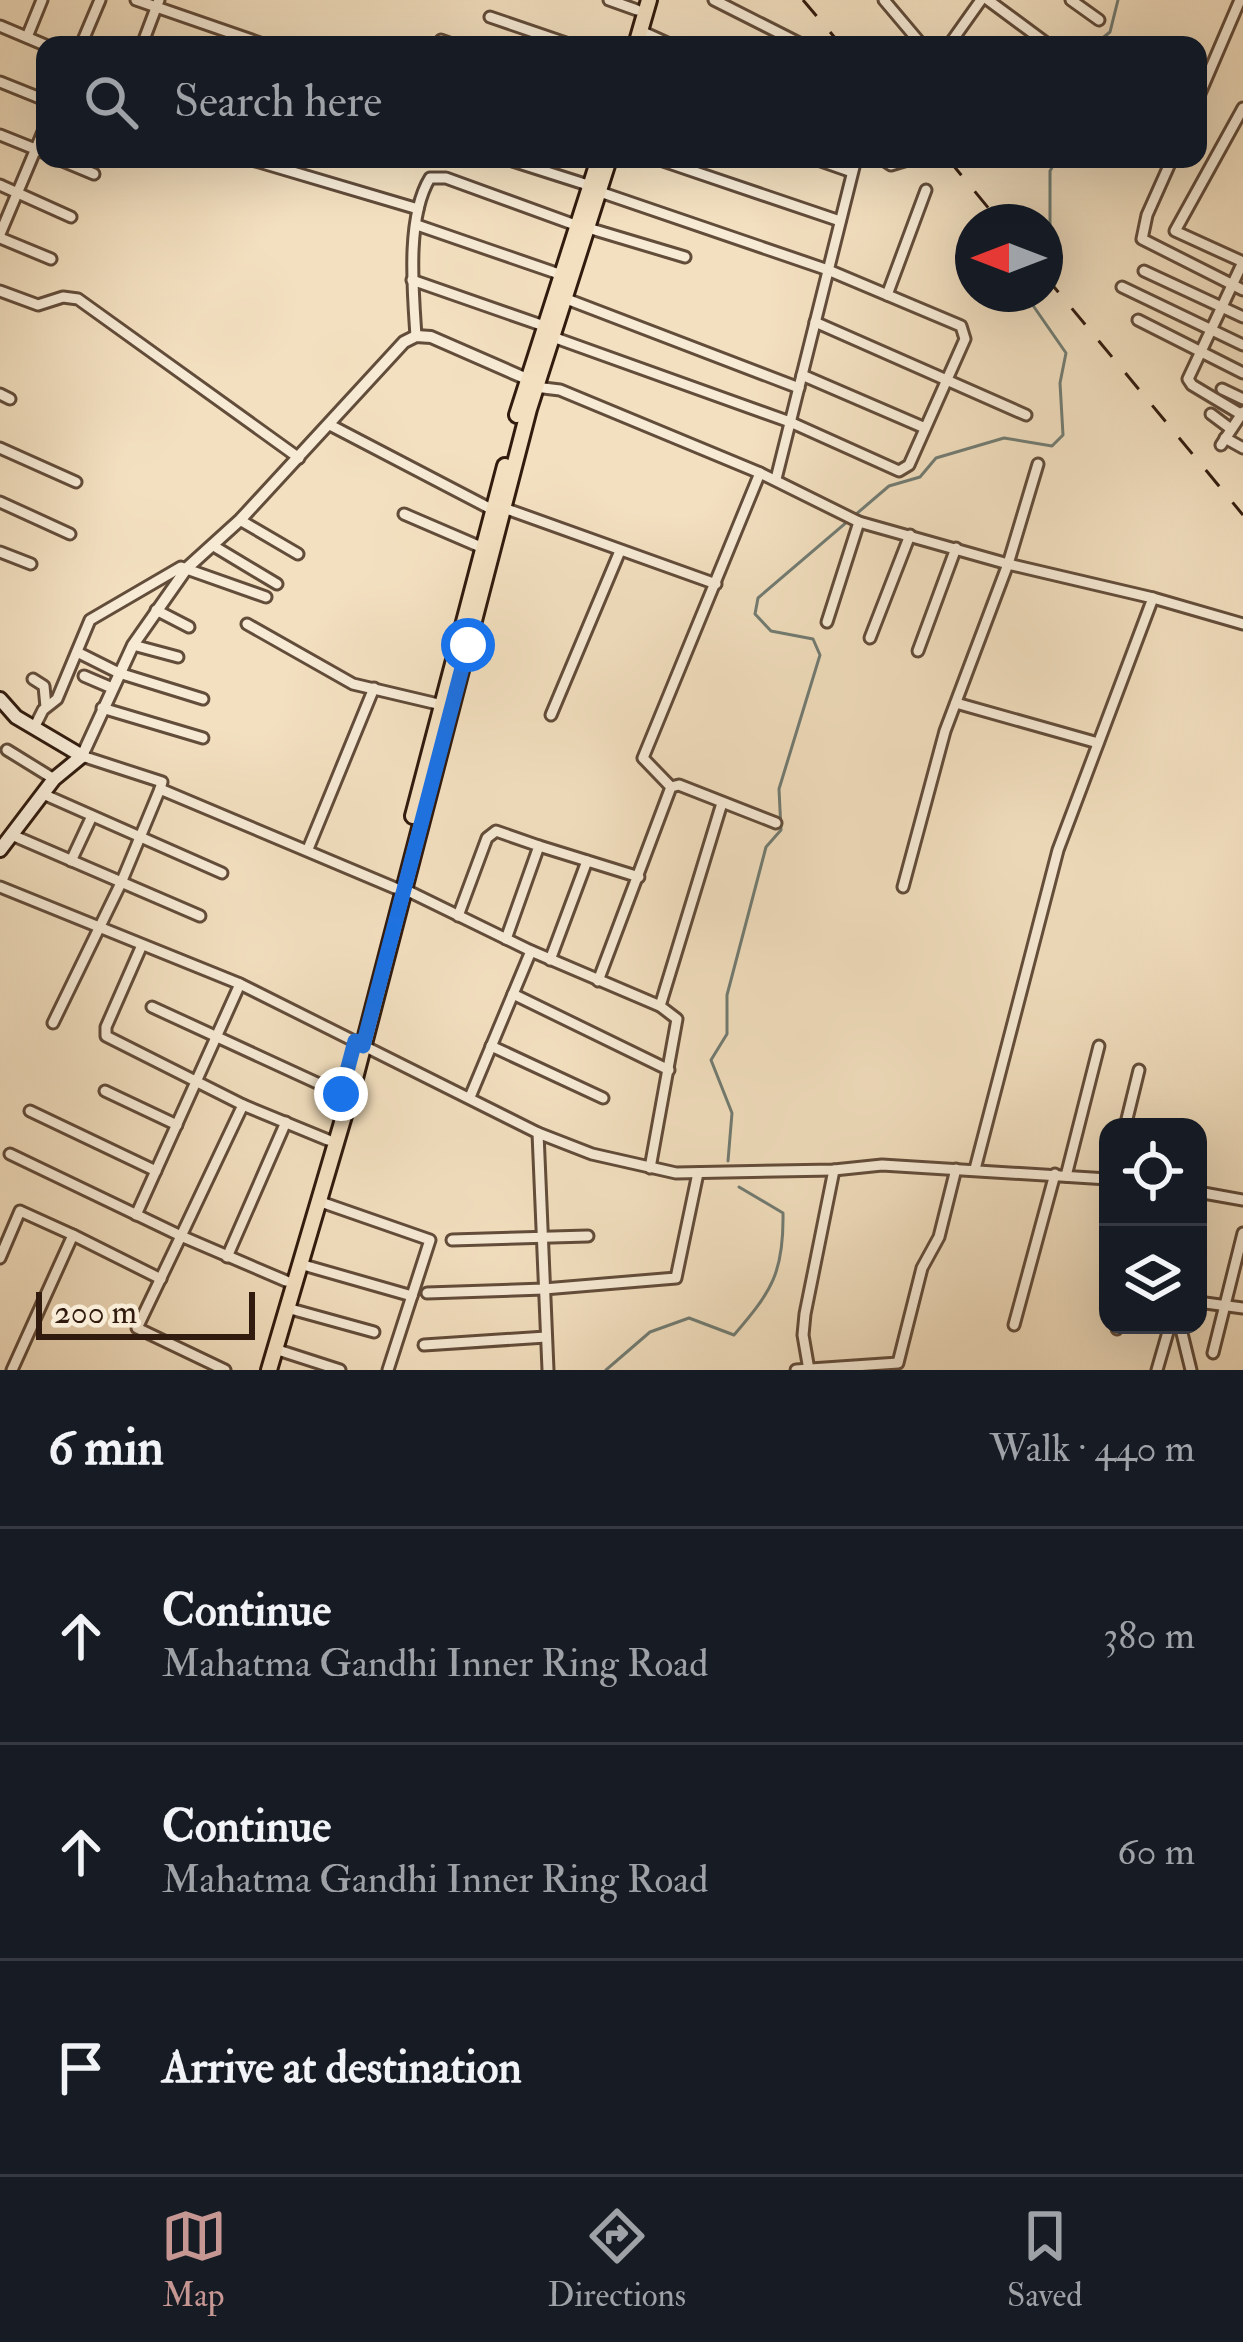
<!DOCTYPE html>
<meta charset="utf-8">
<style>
body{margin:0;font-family:"IM FELL Double Pica",serif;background:#20242c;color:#f1f3f6}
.controls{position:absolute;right:36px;bottom:36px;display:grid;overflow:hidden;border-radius:24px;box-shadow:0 12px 48px #0002}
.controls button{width:108px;height:108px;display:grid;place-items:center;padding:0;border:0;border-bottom:3px solid #363941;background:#171b24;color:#f1f3f6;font:60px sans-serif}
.compass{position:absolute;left:955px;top:204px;width:108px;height:108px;border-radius:50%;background:#171b24;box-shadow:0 12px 48px #0002;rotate:270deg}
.scale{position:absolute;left:36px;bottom:30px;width:219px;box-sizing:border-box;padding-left:12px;border:6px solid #311b0e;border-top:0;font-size:33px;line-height:42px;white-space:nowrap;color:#311b0e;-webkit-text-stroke:9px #f7ebd6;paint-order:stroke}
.stop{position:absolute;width:36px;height:36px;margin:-27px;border:9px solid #1a73e8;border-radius:50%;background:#fff}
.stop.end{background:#1a73e8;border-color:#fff;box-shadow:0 3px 12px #0008}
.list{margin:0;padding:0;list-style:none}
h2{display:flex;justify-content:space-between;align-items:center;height:156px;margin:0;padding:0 48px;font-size:51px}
h2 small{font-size:39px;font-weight:400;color:#9ea1a6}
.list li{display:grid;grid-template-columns:78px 1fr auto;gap:36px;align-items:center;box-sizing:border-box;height:216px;padding:0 48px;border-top:3px solid #363941}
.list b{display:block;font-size:45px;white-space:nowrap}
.list p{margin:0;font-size:39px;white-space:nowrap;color:#9ea1a6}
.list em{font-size:39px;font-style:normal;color:#9ea1a6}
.icon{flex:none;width:66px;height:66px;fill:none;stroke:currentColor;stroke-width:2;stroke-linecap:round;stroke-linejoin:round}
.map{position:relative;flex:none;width:1243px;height:1370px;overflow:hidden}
.search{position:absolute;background:#171b24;box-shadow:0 12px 48px #0002;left:36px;right:36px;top:36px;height:132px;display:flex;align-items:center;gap:30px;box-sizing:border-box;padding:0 42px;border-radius:24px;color:#9ea1a6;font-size:45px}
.sheet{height:804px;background:#171b24}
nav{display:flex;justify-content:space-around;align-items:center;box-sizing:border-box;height:168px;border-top:3px solid #363941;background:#171b24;font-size:33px;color:#9ea1a6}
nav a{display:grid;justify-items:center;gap:6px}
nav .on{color:#c59692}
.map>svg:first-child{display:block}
</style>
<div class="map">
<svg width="1243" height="1370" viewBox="0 0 1243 1370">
<rect width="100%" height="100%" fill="#f3e0c0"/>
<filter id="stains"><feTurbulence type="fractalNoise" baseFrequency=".00167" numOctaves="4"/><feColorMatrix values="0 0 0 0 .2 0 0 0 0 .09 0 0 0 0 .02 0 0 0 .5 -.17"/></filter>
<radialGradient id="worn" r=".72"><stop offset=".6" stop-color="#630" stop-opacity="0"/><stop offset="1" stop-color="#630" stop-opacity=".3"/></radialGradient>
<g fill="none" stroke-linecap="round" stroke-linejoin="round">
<g stroke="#717c73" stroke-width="3">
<path d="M1094 45 1110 32 1118 0"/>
<path d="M1045 266 1050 260V171L1057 159"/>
<path d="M728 1161 732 1113 711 1060 727 1034V995L766 847 781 830 779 789 820 655 813 639 771 631 755 614 758 598 889 486 920 477 936 458 1004 438 1052 446 1063 435 1060 383 1066 353 1025 294"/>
<path d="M606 1370 650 1332 689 1318 734 1335C772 1291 784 1272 783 1213L739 1187"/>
</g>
<defs>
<g id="minor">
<path d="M136 0 266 45"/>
<path d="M609 0 637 10"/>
<path d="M714 0 803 45"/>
<path d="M884 0 922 45"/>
<path d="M988 0 1049 45"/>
<path d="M1071 0 1099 20"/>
<path d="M490 17 572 45"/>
<path d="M0 26 45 45"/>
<path d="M641 31 672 45"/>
<path d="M27 37 42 0"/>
<path d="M441 40 455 45"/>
<path d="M81 45 100 0"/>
<path d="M142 45 159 0"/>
<path d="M949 45 981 0"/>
<path d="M0 82 45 100"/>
<path d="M1198 98 1240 0"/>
<path d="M0 135 45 153"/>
<path d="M58 159 94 174"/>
<path d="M249 159 418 209"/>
<path d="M506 159 591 186"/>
<path d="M657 159 840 221"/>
<path d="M815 159 852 172"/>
<path d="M882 159 891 165 911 159"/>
<path d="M1172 159 1147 215 1142 239 1243 290"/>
<path d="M0 185 71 217"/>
<path d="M417 225 562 275"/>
<path d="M588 228 685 257"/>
<path d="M0 234 45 127"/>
<path d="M0 238 51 259"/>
<path d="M1144 271 1243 317"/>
<path d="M412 280 544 326"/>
<path d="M1122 287 1243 345"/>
<path d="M0 291 38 305 63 297 78 299 299 458"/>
<path d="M887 295 926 190"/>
<path d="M564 298 799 388"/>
<path d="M1138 320 1243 373"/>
<path d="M815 322 1026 415"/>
<path d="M416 336C413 291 406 217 430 178H446L578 226"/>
<path d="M550 336 790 422 899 471 909 465 965 339 961 326 828 270 600 192"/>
<path d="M802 375 925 428"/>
<path d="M535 387 560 390 760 473"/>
<path d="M1222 389 1243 399"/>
<path d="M0 394 10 399"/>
<path d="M1211 414 1231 429"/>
<path d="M1242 415 1192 385 1188 379 1243 262 1175 231 1243 108"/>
<path d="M330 425 493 510"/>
<path d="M1225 438 1243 448"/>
<path d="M1221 445 1243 412"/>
<path d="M0 448 76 482"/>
<path d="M776 479 856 159"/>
<path d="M0 502 70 534"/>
<path d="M504 508 716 584"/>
<path d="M404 514 483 548"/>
<path d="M240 520 298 554"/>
<path d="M212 545 277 584"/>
<path d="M0 552 31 564"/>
<path d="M1153 598 1243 624"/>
<path d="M156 610 189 627"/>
<path d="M827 622 859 522"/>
<path d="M247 624 353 684 442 705"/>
<path d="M870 638 910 535"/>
<path d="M133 645 178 657"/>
<path d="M918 651 956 548"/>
<path d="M77 652 119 673 203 699"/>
<path d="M84 676 112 688"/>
<path d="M33 679 44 686 46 707"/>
<path d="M956 703 1098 743"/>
<path d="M102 708 203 738"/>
<path d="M551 715 620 551"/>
<path d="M34 728 43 710 57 699 90 620 181 567 266 597"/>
<path d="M7 750 54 779"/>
<path d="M82 756 162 782 160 789"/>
<path d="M671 787 643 758 760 473 859 522 1008 564 1153 598 1058 850 975 1169"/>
<path d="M43 794 222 873"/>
<path d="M12 835 200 916"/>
<path d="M539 846 639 877"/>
<path d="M308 849 374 688"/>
<path d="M71 861 92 816"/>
<path d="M0 887 240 984 538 1133 592 1154 676 1173 834 1170 882 1165 1108 1179"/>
<path d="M903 887 945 731 1008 564 1038 464"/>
<path d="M404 889 531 951"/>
<path d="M458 916 487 838 496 831 539 846 506 939"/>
<path d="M550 960 587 861"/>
<path d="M598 981 671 787 679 785 776 823"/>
<path d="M513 994 669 1070"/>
<path d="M660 1006 722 803"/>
<path d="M152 1007 341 1094"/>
<path d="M53 1023 121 883 160 789 395 888"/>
<path d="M491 1046 603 1098"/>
<path d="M105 1091 177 1125"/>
<path d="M470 1097 531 951 660 1006 677 1019 650 1168"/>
<path d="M243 1105 328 1140"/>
<path d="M30 1111 156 1171"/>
<path d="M1125 1127 1139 1070"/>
<path d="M538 1133 548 1370"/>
<path d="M10 1154 181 1236 243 1105 106 1036V1027L142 945"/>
<path d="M1066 1176 1099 1046"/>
<path d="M1198 1192 1243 1200"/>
<path d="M318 1201 430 1240 388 1370"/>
<path d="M136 1215 240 984"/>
<path d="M452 1240 588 1236"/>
<path d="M227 1257 286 1122"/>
<path d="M0 1258 20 1211 73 1235"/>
<path d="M300 1264 412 1296"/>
<path d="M427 1293 544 1289 676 1278 698 1173"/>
<path d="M1198 1302 1243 1308"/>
<path d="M287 1308 374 1332"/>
<path d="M1014 1325 1055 1174"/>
<path d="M1180 1325 1191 1370"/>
<path d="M1117 1329 1118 1325"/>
<path d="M424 1345 546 1337"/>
<path d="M275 1349 340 1370"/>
<path d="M1213 1353 1243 1233"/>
<path d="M12 1370 73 1235 161 1279"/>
<path d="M225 1370 137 1328 181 1236 286 1281"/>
<path d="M796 1370 898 1363 922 1268 939 1237 956 1169"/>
<path d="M809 1370 803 1335 805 1314 834 1170"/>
<path d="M1157 1370 1170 1325"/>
</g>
<path id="tertiary" d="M82 756 133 645 187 568 240 520 404 342 416 336 431 337 527 379"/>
<path id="secondary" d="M0 699 16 717 82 756 54 779 0 850"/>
<g id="primary">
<path d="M636 45 649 0"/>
<path d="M517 415 599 159"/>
<path d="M413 816 505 466"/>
<path d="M269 1370 354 1082 529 409 609 159"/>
</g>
</defs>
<use href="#minor" stroke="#624c3a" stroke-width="15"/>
<use href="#tertiary" stroke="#624c3a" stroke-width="16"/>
<use href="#secondary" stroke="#311b0e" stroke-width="18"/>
<use href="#primary" stroke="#311b0e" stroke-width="20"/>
<use href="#minor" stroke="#f7ebd6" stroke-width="9"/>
<use href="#tertiary" stroke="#f7ebd6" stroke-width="10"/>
<use href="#secondary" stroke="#f7ebd6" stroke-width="12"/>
<use href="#primary" stroke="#f3e0c0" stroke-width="14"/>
<g stroke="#311b0e" stroke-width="3" stroke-dasharray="21 21" stroke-linecap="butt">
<path d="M803 0 841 45"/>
<path d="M948 159 1000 222"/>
<path d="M1045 276 1243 515"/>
</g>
</g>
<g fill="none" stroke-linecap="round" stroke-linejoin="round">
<path stroke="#1a73e8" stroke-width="15" d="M341 1094 355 1041 363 1046 468 645"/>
</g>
<rect width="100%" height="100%" filter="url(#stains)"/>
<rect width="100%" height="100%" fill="url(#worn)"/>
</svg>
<div class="controls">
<button><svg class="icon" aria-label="locate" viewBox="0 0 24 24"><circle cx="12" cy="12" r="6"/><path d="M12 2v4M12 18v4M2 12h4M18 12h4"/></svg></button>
<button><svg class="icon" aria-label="layers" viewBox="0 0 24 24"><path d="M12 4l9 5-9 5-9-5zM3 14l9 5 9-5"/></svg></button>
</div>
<svg class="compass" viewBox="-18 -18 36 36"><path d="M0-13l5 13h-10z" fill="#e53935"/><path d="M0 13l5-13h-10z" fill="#9ea1a6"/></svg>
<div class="scale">200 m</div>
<div class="stop" style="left:468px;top:645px"></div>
<div class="stop end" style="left:341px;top:1094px"></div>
<div class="search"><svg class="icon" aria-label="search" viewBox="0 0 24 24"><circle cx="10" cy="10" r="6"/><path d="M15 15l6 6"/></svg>Search here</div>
</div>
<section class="sheet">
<h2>6 min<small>Walk · 440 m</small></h2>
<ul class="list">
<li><svg class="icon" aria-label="ahead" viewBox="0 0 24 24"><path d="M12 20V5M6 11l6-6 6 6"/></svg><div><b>Continue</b><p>Mahatma Gandhi Inner Ring Road</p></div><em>380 m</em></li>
<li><svg class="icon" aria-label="ahead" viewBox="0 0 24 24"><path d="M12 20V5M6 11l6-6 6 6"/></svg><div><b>Continue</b><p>Mahatma Gandhi Inner Ring Road</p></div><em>60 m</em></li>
<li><svg class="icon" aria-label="arrive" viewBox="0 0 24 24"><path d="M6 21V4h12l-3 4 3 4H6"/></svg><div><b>Arrive at destination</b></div></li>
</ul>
</section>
<nav>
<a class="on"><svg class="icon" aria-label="map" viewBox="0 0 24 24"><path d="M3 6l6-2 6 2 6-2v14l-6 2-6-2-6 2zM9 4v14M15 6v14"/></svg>Map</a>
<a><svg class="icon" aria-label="directions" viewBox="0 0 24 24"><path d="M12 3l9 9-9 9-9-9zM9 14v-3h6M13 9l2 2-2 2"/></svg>Directions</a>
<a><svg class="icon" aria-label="saved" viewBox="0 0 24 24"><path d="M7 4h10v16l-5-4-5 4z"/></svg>Saved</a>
</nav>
